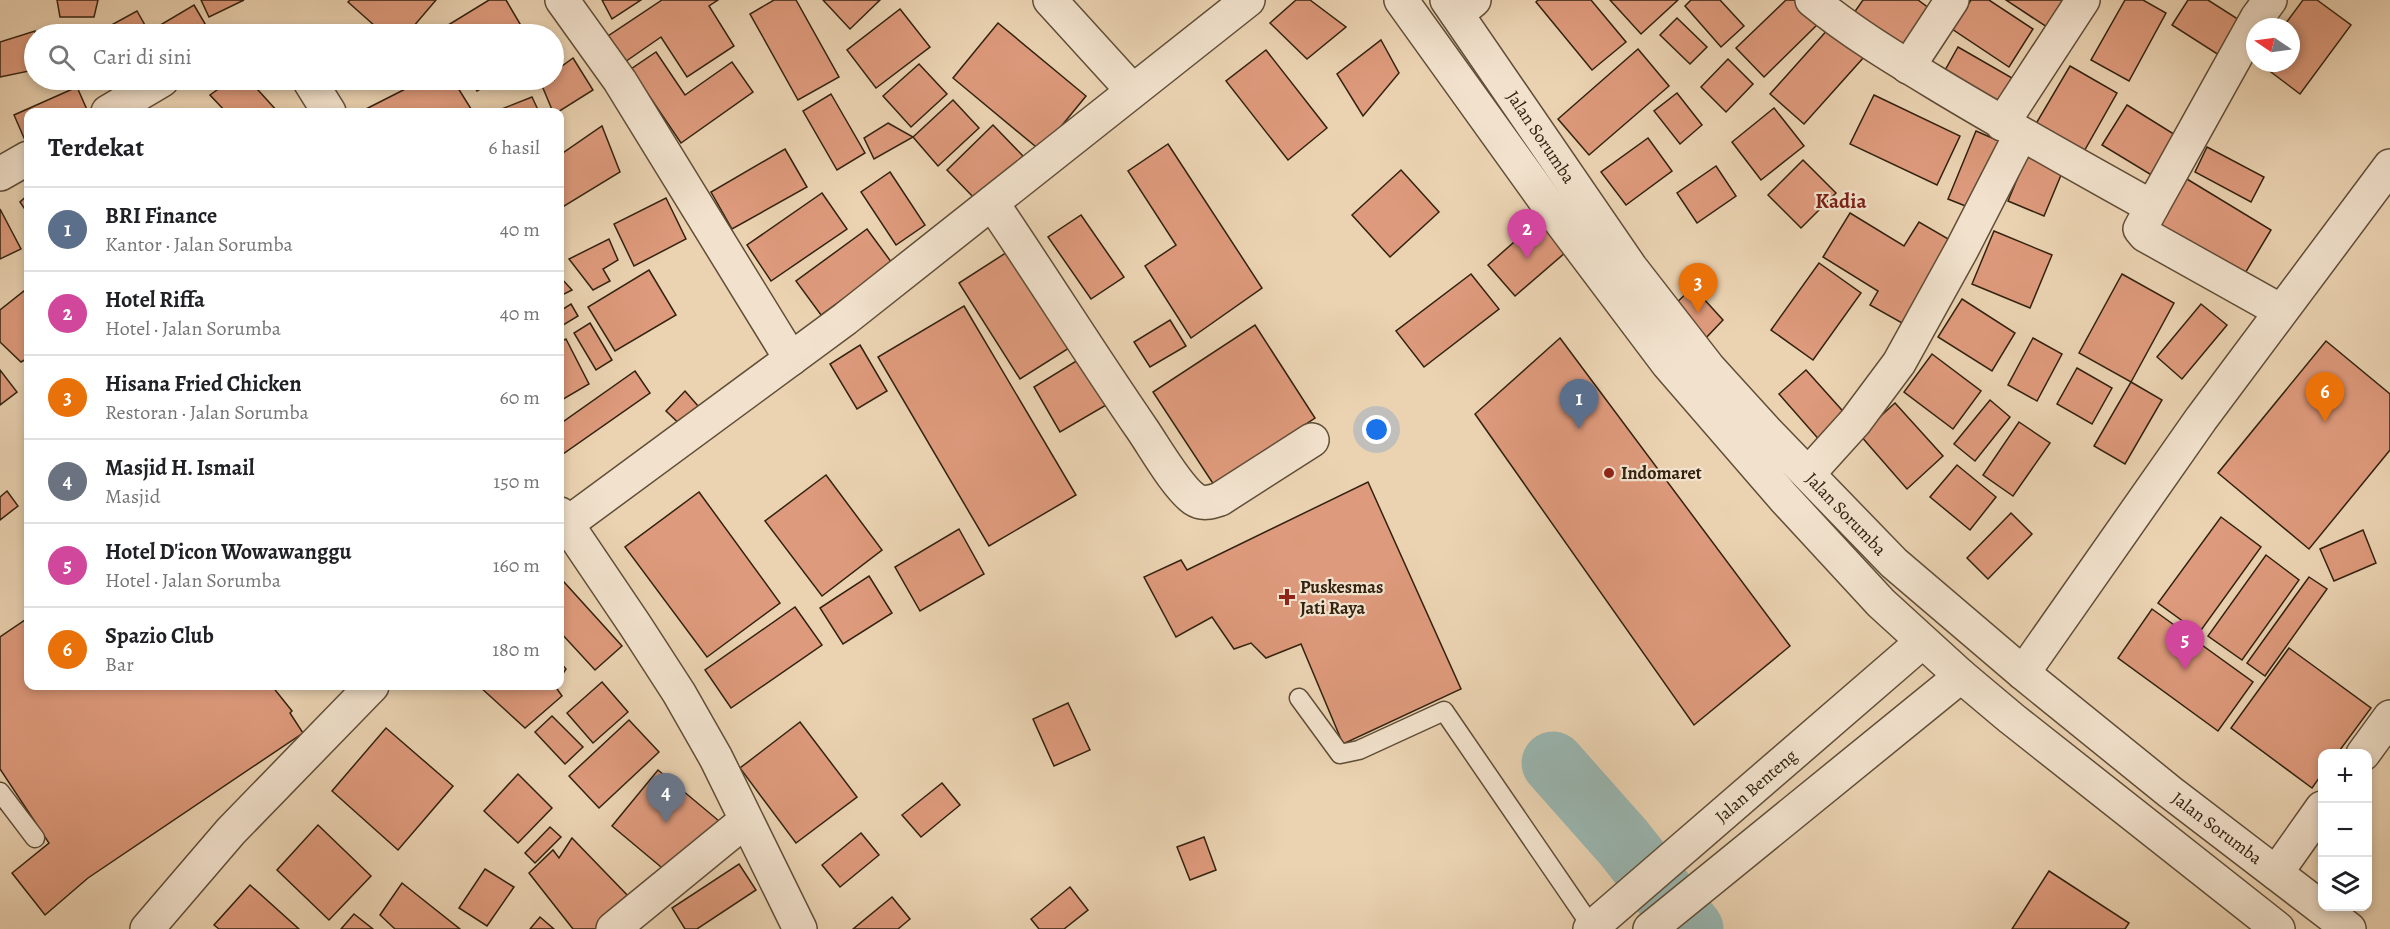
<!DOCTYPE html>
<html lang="id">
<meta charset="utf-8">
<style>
body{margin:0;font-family:Alegreya,serif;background:#f6f6f6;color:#202124}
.controls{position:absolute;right:18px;bottom:18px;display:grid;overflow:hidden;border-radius:12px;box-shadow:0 3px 9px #0003}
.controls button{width:54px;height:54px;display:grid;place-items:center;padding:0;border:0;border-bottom:2px solid #e0e0e0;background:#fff;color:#202124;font:30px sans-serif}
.compass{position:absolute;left:2246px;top:18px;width:54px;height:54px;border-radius:50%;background:#fff;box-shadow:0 3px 9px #0003;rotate:283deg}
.you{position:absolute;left:1377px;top:430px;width:21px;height:21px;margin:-15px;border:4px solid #fff;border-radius:50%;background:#1a73e8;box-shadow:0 0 0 9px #1a73e833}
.badge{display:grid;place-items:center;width:39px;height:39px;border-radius:50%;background:#8f2418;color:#fff;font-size:20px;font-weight:700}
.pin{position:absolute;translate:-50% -50px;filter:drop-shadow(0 2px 3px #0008)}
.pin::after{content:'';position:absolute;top:32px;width:21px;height:18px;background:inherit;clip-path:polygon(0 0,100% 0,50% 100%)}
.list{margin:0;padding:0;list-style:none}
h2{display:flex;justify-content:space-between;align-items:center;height:78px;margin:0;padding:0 24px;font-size:26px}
h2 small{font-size:20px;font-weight:400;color:#757577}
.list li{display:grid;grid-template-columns:39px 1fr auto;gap:18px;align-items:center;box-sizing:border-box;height:84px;padding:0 24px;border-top:2px solid #e0e0e0}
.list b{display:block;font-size:22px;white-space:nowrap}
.list p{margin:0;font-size:20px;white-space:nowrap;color:#757577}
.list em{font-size:20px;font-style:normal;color:#757577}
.icon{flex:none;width:33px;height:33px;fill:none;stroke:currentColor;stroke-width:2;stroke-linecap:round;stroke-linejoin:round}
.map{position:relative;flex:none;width:2390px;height:929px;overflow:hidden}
.search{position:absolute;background:#fff;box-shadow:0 3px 9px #0003;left:24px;top:24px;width:540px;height:66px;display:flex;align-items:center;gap:15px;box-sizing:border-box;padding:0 21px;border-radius:33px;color:#757577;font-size:22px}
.panel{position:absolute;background:#fff;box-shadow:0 3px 9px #0003;left:24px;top:108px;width:540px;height:582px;border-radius:12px}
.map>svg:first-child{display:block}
</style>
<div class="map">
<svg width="2390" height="929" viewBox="0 0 2390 929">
<rect width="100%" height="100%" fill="#ebd3b2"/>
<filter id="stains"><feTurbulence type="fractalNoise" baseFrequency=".00333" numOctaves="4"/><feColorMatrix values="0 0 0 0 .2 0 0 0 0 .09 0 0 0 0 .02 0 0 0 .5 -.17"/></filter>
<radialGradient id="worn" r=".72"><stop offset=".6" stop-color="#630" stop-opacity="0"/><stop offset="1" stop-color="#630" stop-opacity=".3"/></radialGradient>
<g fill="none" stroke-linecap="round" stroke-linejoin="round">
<path stroke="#99b7b2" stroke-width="63" d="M1553 763 1623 842 1692 929"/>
</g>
<g fill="#de9a7c" stroke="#32220f" stroke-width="1.5">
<path d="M57 0H98L94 17H60Z"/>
<path d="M201 0H244L209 17Z"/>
<path d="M350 0H436L407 34H384L348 2Z"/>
<path d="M489 0H506L526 34H443L440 30Z"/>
<path d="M602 0H641L612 19Z"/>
<path d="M662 0H718L709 6 734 46 687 77 661 37 622 64 605 38Z"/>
<path d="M774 0H796L839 77 798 100 750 14Z"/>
<path d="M823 0H880L850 29Z"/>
<path d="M1296 0H1310L1346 27 1307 59 1270 23Z"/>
<path d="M1538 0H1591L1626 42 1592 70 1536 2Z"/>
<path d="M1610 0H1678L1641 34Z"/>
<path d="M1691 0H1720L1744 26 1721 47 1685 6Z"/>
<path d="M1786 0H1798L1820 22 1764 77 1736 48Z"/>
<path d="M1863 0H1918L1941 17 1910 60 1851 17Z"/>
<path d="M1971 0H1989L2033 29 2009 67 1952 29Z"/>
<path d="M2006 0H2082L2059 35Z"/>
<path d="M2125 0H2143L2166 13 2129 81 2091 60Z"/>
<path d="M2188 0H2208L2244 23 2222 57 2172 25Z"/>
<path d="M2303 0H2317L2351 25 2300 94 2259 63H2291V27H2283Z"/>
<path d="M194 5 211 34H162L157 27Z"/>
<path d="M900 9 930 47 876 88 847 50Z"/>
<path d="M137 11 150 34H95Z"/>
<path d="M1677 18 1707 47 1690 64 1660 35Z"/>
<path d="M998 23 1086 96 1041 151 953 78Z"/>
<path d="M1830 27 1864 57 1804 124 1770 94Z"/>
<path d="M35 31 34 70 0 77V42Z"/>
<path d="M1381 40 1399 73 1363 116 1337 74Z"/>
<path d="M1958 47 2019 82 2000 116 1939 81Z"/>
<path d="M1638 49 1669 86 1589 155 1558 119Z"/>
<path d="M1266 50 1327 128 1288 160 1226 81Z"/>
<path d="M656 52 685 95 732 62 753 92 681 143 631 69Z"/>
<path d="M573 58 593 90 558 112H553L540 81 554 80V72Z"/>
<path d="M1728 59 1753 84 1726 112 1701 87Z"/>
<path d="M919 64 947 94 911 127 883 96Z"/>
<path d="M2070 66 2117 93 2078 162 2030 134Z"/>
<path d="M231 80H249L278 112H226L210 95Z"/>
<path d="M423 80H453L473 112H360Z"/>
<path d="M470 80H496L477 91Z"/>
<path d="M77 87 88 112H28V147L14 115Z"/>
<path d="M1677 93 1702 125 1680 144 1654 111Z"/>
<path d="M831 94 865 153 837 170 803 111Z"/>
<path d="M1874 95 1960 136 1937 185 1850 144Z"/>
<path d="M532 97 539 112H494Z"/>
<path d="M953 100 979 128 938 166 913 137Z"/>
<path d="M2127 105 2177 136 2153 176 2102 145Z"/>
<path d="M1774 108 1804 146 1761 180 1732 142Z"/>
<path d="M888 123 913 137 874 159 864 138Z"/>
<path d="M993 125 1023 156 977 201 947 170Z"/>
<path d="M602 126 620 172 561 208 560 155Z"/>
<path d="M1976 131 2006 144 1978 211 1948 199Z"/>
<path d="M1648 138 1672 171 1626 205 1601 172Z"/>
<path d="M1168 144 1262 288 1191 338 1145 266 1176 245 1128 171Z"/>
<path d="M2207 147 2264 177 2251 202 2195 172Z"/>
<path d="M785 149 807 187 732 229 711 192Z"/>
<path d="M2028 153 2064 168 2044 216 2008 201Z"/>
<path d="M1803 160 1836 193 1801 228 1768 195Z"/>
<path d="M1716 166 1736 196 1697 223 1677 193Z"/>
<path d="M1401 170 1439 212 1390 257 1352 215Z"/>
<path d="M890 172 925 225 896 245 861 192Z"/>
<path d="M2182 176 2271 230 2238 285 2149 231Z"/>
<path d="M822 193 847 229 771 281 747 245Z"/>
<path d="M28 195V214L20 202Z"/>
<path d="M666 198 686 239 634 266 614 224Z"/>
<path d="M0 209 21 249 0 259Z"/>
<path d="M1850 213 1904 246 1919 222 1950 240 1902 323 1870 305 1878 291 1823 257Z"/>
<path d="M1081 215 1124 277 1091 299 1048 237Z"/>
<path d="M1538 221 1566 252 1515 296 1488 265Z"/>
<path d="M867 229 892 263 821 315 796 281Z"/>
<path d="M1994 231 2052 255 2030 308 1972 284Z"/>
<path d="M609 239 618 260 603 269 610 281 593 290 569 259Z"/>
<path d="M1015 247 1077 343 1020 379 959 283Z"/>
<path d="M1819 263 1861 293 1813 360 1771 330Z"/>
<path d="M649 270 676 315 615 351 588 307Z"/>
<path d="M1471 274 1499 309 1424 367 1396 331Z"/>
<path d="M2122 274 2174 303 2131 382 2079 353Z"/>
<path d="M560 277 572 290 560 296Z"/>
<path d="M1693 287 1723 320 1702 342 1673 306Z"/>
<path d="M24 291 28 298V358L21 362 0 342V310Z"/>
<path d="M1962 299 2015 333 1992 371 1938 337Z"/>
<path d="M571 304 578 316 560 327V311Z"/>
<path d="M2201 304 2227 325 2182 379 2157 357Z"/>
<path d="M964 306 1076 495 989 546 878 357Z"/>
<path d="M1170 320 1186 346 1150 367 1134 342Z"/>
<path d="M590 323 612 360 596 370 574 333Z"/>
<path d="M1255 325 1315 418 1214 485 1153 392Z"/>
<path d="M1560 338 1790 646 1694 725 1475 414Z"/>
<path d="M2033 338 2062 354 2037 401 2008 385Z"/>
<path d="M566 339 589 384 560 401V342Z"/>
<path d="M2326 341 2390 394V450L2309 549 2218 473Z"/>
<path d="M860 345 887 391 857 409 830 364Z"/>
<path d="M1932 354 1981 391 1953 429 1904 392Z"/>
<path d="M1086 355 1113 401 1060 432 1034 387Z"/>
<path d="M2077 368 2112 388 2092 424 2057 404Z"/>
<path d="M0 370 17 392 0 405Z"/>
<path d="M1806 370 1849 418 1822 443 1779 394Z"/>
<path d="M635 371 650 393 560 456V424Z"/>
<path d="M2131 382 2162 400 2125 464 2094 446Z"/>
<path d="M685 391 705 414 686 430 666 411Z"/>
<path d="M1990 400 2010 417 1975 461 1954 444Z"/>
<path d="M1895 403 1943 456 1907 489 1860 435Z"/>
<path d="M2019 422 2050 443 2013 496 1983 475Z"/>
<path d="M1957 465 1996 497 1970 530 1930 497Z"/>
<path d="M826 475 882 550 822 596 765 521Z"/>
<path d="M1368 482 1461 689 1343 744 1301 644 1266 658 1251 643 1234 649 1212 617 1176 637 1144 577 1181 560 1187 570Z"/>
<path d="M7 491 18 506 0 520V497Z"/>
<path d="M699 492 780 603 707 657 625 547Z"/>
<path d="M2011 513 2032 534 1988 579 1967 558Z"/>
<path d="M2221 517 2261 547 2199 633 2158 603Z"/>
<path d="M959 529 984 574 920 611 895 567Z"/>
<path d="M2363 530 2376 563 2334 581 2320 549Z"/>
<path d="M2266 555 2299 580 2242 660 2208 636Z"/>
<path d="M869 576 892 613 843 644 820 608Z"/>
<path d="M2309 577 2327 589 2265 676 2247 663Z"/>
<path d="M564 582 622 646 595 670 560 632V586Z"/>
<path d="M795 607 822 645 731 708 705 670Z"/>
<path d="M2152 609 2253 682 2218 731 2118 658Z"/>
<path d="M28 618V686H272L292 711 290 713 303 733 88 878 45 915 12 873 49 843 0 769V637Z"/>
<path d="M2289 648 2371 708 2337 754H2322V774L2312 788 2231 728Z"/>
<path d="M560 662 566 669 560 678Z"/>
<path d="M602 682 628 712 593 743 567 713Z"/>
<path d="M479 686H555L562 696 525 728Z"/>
<path d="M1068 703 1090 750 1054 766 1033 719Z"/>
<path d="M552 716 583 747 565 764 535 732Z"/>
<path d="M629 720 659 752 599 808 569 776Z"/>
<path d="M800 722 857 797 796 843 740 768Z"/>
<path d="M386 728 453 786 398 850 332 791Z"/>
<path d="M658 770 719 821 673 877 612 826Z"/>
<path d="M518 774 552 808 518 843 484 811Z"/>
<path d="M942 783 960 805 921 837 902 815Z"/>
<path d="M318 825 371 876 329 920 277 870Z"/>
<path d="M550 827 561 837 535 863 525 853Z"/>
<path d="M861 833 879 855 840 887 822 865Z"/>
<path d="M1204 837 1216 870 1190 880 1177 847Z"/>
<path d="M572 838 632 900 601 929H573L529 873 553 850 559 858Z"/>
<path d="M739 864 756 890 697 929H685L672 908Z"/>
<path d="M485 869 514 887 487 926 459 908Z"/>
<path d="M2049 871 2129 923 2125 929H2012Z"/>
<path d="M402 883 460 929H395L380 915Z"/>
<path d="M250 885 299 929H219L214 925Z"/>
<path d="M1070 887 1088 910 1064 929H1039L1031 919Z"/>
<path d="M892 897 910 919 898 929H853Z"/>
<path d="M354 914 373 929H341Z"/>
<path d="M540 917 554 929H530Z"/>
</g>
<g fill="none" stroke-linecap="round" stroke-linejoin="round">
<defs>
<g id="service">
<path d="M1299 698 1340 754 1359 750 1444 711 1592 927"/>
<path d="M0 792 35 838"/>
</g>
<g id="minor">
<path d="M562 0 620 81 791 359"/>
<path d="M1050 0 1132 90"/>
<path d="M1812 0C1851 32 1894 58 1937 84 2008 127 2080 167 2152 207L2140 229 2145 235 2281 311"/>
<path d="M1457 14 1474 0"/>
<path d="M1908 67 1952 0"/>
<path d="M309 80 329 112"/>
<path d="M108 112 162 80"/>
<path d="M2002 124 2083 0"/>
<path d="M0 174 28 158"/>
<path d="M992 203C1043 278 1091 355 1142 429 1155 448 1177 487 1194 499 1203 505 1211 502 1220 499L1312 440"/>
<path d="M2152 207 2257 18 2270 0"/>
<path d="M1808 474 1855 422 1899 363 1962 249 2021 134"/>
<path d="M560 514 635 625 679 693 716 758 800 929"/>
<path d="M560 529 845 319 1248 0"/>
<path d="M2023 673 2201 419 2390 166"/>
<path d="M2363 754 2390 717"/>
<path d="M2276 873 2322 808"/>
<path d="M147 929 231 831 372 686"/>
<path d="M613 929 745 821"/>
<path d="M1590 929 1922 642"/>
<path d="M1650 929 1961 676"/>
</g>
<g id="tertiary">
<path d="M1401 0 1549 206 1668 364 1784 498 1881 603 1961 676 2011 718 2278 929"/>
<path d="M1447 0 1631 268 1708 367 1768 433 1894 563 2023 673 2170 792 2349 929"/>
</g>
</defs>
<use href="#service" stroke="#604e38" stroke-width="21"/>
<use href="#minor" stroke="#604e38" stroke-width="36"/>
<use href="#tertiary" stroke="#604e38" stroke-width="36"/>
<use href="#service" stroke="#f2e2cd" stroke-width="18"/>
<use href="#minor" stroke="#f2e2cd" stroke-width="33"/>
<use href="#tertiary" stroke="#f2e2cd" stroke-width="33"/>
</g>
<g fill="#8f2418" stroke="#f2e2cd" stroke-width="2">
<circle cx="1609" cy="473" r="6"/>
<path d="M1284 588h6v6h6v6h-6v6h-6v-6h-6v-6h6z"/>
</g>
<g text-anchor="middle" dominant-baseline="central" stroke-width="4.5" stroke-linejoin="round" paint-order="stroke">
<g font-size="18" fill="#32220f" stroke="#f2e2cd">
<text transform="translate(1541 137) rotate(56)">Jalan Sorumba</text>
<text transform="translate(1846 514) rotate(46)">Jalan Sorumba</text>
<text transform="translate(1756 786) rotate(-41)">Jalan Benteng</text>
<text transform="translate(2217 828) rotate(37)">Jalan Sorumba</text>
</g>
<g font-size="18" font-weight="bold" fill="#32220f" stroke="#f2e2cd" text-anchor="start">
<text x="1621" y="473">Indomaret</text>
<text x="1300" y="587">Puskesmas<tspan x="1300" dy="21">Jati Raya</tspan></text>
</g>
<g font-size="21" font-weight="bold" fill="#7a1f14" stroke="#f2e2cd">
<text x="1841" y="201">Kadia</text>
</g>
</g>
<rect width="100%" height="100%" filter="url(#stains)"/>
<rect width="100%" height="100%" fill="url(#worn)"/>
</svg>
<div class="controls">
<button>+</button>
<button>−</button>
<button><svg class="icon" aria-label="layers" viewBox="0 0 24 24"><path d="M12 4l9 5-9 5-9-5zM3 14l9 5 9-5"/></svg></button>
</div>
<svg class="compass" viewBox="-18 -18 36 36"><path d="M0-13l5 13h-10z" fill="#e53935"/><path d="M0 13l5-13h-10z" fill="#757577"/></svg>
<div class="you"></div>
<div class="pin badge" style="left:1579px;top:429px;background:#5c6f8a">1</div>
<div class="pin badge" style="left:1527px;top:259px;background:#d1479c">2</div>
<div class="pin badge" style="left:1698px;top:313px;background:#e8710a">3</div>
<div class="pin badge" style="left:666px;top:823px;background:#6b7280">4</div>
<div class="pin badge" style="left:2185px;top:670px;background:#d1479c">5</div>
<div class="pin badge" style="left:2325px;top:422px;background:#e8710a">6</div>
<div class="search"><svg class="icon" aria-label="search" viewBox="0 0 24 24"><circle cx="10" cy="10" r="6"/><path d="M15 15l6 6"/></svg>Cari di sini</div>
<section class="panel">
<h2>Terdekat<small>6 hasil</small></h2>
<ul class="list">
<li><span class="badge" style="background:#5c6f8a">1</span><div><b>BRI Finance</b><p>Kantor · Jalan Sorumba</p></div><em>40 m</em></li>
<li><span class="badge" style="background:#d1479c">2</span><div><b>Hotel Riffa</b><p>Hotel · Jalan Sorumba</p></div><em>40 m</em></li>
<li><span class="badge" style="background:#e8710a">3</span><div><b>Hisana Fried Chicken</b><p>Restoran · Jalan Sorumba</p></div><em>60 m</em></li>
<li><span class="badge" style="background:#6b7280">4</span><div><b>Masjid H. Ismail</b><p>Masjid</p></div><em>150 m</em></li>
<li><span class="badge" style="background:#d1479c">5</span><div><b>Hotel D'icon Wowawanggu</b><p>Hotel · Jalan Sorumba</p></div><em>160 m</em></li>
<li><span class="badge" style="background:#e8710a">6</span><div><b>Spazio Club</b><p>Bar</p></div><em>180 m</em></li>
</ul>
</section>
</div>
